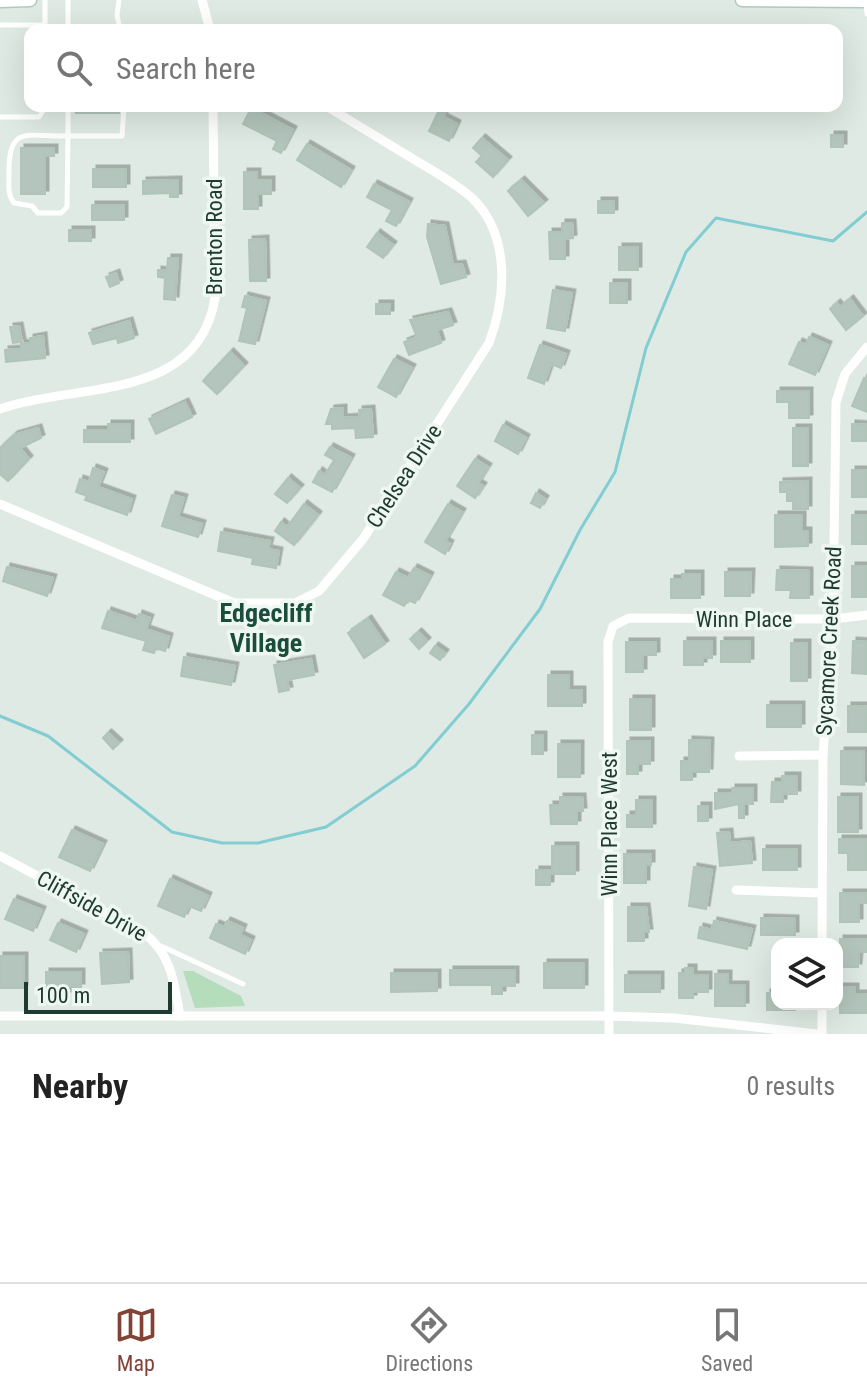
<!DOCTYPE html>
<style>
body{margin:0;font-family:"Roboto Condensed",sans-serif;background:#f2f2f2;color:#222}
.controls{position:absolute;right:24px;bottom:24px;display:grid;overflow:hidden;border-radius:16px;box-shadow:0 8px 32px #0002}
.controls button{width:72px;height:72px;display:grid;place-items:center;padding:0;border:0;border-bottom:2px solid #e0e0e0;background:#fff;color:#222;font:40px sans-serif}
.scale{position:absolute;left:24px;bottom:20px;width:148px;box-sizing:border-box;padding-left:8px;border:4px solid #1f3a30;border-top:0;font-size:22px;line-height:28px;white-space:nowrap;color:#1f3a30;-webkit-text-stroke:6px #eef7f1;paint-order:stroke}
.list{margin:0;padding:0;list-style:none}
h2{display:flex;justify-content:space-between;align-items:center;height:104px;margin:0;padding:0 32px;font-size:34px}
h2 small{font-size:26px;font-weight:400;color:#767676}
.icon{flex:none;width:44px;height:44px;fill:none;stroke:currentColor;stroke-width:2;stroke-linecap:round;stroke-linejoin:round}
.map{position:relative;flex:none;width:867px;height:1034px;overflow:hidden}
.search{position:absolute;background:#fff;box-shadow:0 8px 32px #0002;left:24px;right:24px;top:24px;height:88px;display:flex;align-items:center;gap:20px;box-sizing:border-box;padding:0 28px;border-radius:16px;color:#767676;font-size:30px}
.sheet{height:248px;background:#fff}
nav{display:flex;justify-content:space-around;align-items:center;box-sizing:border-box;height:112px;border-top:2px solid #e0e0e0;background:#fff;font-size:22px;color:#767676}
nav a{display:grid;justify-items:center;gap:4px}
nav .on{color:#824236}
.map>svg:first-child{display:block}
</style>
<div class="map">
<svg width="867" height="1034" viewBox="0 0 867 1034">
<defs>
<filter id="shadow"><feDropShadow dx="3.5" dy="-3.5" stdDeviation="0" flood-color="#0004"/></filter>
</defs>
<rect width="100%" height="100%" fill="#deeae3"/>
<path fill="#b5ddbc" d="M183 971H193L241 996 245 1006 195 1008Z"/>
<g fill="none" stroke-linecap="round" stroke-linejoin="round">
<path stroke="#82cdd2" stroke-width="3" d="M0 716 48 736 172 832 222 843H258L326 827 415 766 469 704 540 609 580 530 615 472 646 348 686 252 716 218 833 241 867 212"/>
</g>
<g fill="#b3c5bc" stroke="#b0c4ba" stroke-width="2" filter="url(#shadow)">
<rect x="76" y="106" width="43" height="7"/>
<path d="M251 108 293 130 281 153 273 149 277 141 243 124Z"/>
<path d="M440 108 446 111 443 117 457 124 449 141 429 131Z"/>
<rect x="831" y="135" width="12" height="12"/>
<path d="M482 138 508 160 493 177 476 162 482 156 473 148Z"/>
<path d="M307 144 351 170 341 187 297 160Z"/>
<path d="M21 148H54V156H45V194H21Z"/>
<rect x="93" y="169" width="33" height="18"/>
<path d="M244 172H257V180H271V194H258V209H244Z"/>
<path d="M178 180V197H170V193L143 194V181Z"/>
<path d="M521 180 544 203 528 216 508 191Z"/>
<path d="M374 184 409 202 396 226 386 221 392 210 367 197Z"/>
<rect x="598" y="201" width="16" height="12"/>
<rect x="92" y="205" width="32" height="15"/>
<path d="M562 223H572L573 238 565 239V259H550L549 232H562Z"/>
<path d="M428 224 445 226 453 265 462 264 466 277 441 284 427 237Z"/>
<rect x="69" y="230" width="22" height="11"/>
<path d="M377 233 393 245 383 258 367 247Z"/>
<path d="M265 239 266 281H250L249 240Z"/>
<rect x="619" y="247" width="19" height="23"/>
<path d="M168 258H178L175 300 164 299 165 278 158 277V270L167 271Z"/>
<path d="M116 273 119 283 110 287 106 277Z"/>
<rect x="610" y="283" width="17" height="20"/>
<path d="M553 290 572 293 565 331 547 328Z"/>
<path d="M245 296 266 301 255 344 239 341 247 308 242 307Z"/>
<path d="M850 299 863 316 846 330 830 309 837 303 840 307Z"/>
<rect x="376" y="304" width="14" height="10"/>
<path d="M448 312 453 325 437 330 441 343 409 355 404 342 417 337 410 320Z"/>
<path d="M129 321 134 338 118 343 117 338 93 344 89 333Z"/>
<path d="M19 326 22 342 13 343 10 327Z"/>
<path d="M43 336 45 358 6 362 5 350 21 349V344L30 343V338Z"/>
<path d="M809 337 828 345 815 375 789 364 799 342 806 345Z"/>
<path d="M540 345 566 354 561 368 551 364 544 384 528 378Z"/>
<path d="M230 352 244 366 217 394 203 381Z"/>
<path d="M394 359 412 368 396 397 378 387Z"/>
<path d="M864 378 867 379V412L852 406Z"/>
<path d="M777 391H809V418H789V402H777Z"/>
<path d="M185 402 192 417 156 434 149 419Z"/>
<path d="M343 408V418L360 417 359 410 371 409 373 437 356 438 355 428 332 429V424H326L331 409Z"/>
<path d="M108 424H130V442H84V430H108Z"/>
<path d="M852 424 867 425V441H852Z"/>
<path d="M503 425 526 438 518 454 495 441Z"/>
<path d="M38 428 41 438 20 448 29 459 8 481 0 474V448L14 435Z"/>
<rect x="793" y="428" width="15" height="38"/>
<path d="M330 447 351 458 332 492 313 482 319 471 325 475 334 460 325 455Z"/>
<path d="M475 459 488 467 478 483 483 486 475 498 457 486Z"/>
<path d="M93 468 104 472 98 487 132 499 127 515 85 500 87 496 76 492 80 479 89 482Z"/>
<rect x="852" y="470" width="15" height="27"/>
<path d="M288 478 300 488 287 503 275 494Z"/>
<path d="M808 481V509H793V501H787V492H780V482Z"/>
<path d="M536 493 545 499 540 508 531 503Z"/>
<path d="M172 495 184 498 178 517 202 524 198 537 162 526Z"/>
<path d="M304 504 318 515 294 545 275 531 281 522 287 527Z"/>
<path d="M448 504 462 512 445 541 450 544 445 554 425 542Z"/>
<path d="M775 515H802V531H808V546L775 547Z"/>
<path d="M852 515H867L866 544H852Z"/>
<path d="M221 532 270 541 268 549 279 551 276 568 252 564 253 558 218 551Z"/>
<rect x="852" y="566" width="15" height="31"/>
<path d="M7 567 53 578 47 596 3 581Z"/>
<path d="M414 568 430 576 415 603 408 600 404 606 383 595 396 572 408 578Z"/>
<path d="M777 570 809 571V598H790L791 590H776Z"/>
<path d="M725 572H751L750 596H725Z"/>
<path d="M682 574H700V598H671V579H682Z"/>
<path d="M108 611 137 621 139 614 150 618 146 629 169 637 165 651 156 648 154 653 143 650 146 641 102 628Z"/>
<path d="M368 619 385 644 364 658 348 633Z"/>
<path d="M418 632 427 641 419 649 410 639Z"/>
<path d="M684 641H712V658H703V665H684Z"/>
<rect x="721" y="641" width="29" height="21"/>
<path d="M853 641 867 642V674L852 673Z"/>
<path d="M626 642H656V655H643V672H626Z"/>
<rect x="791" y="643" width="16" height="38"/>
<path d="M435 646 445 653 440 660 430 653Z"/>
<path d="M184 657 235 666 231 685 181 676Z"/>
<path d="M311 659 314 675 287 680 289 690 279 692 274 665Z"/>
<path d="M548 675H569V690H582V706H548Z"/>
<rect x="630" y="699" width="21" height="31"/>
<rect x="767" y="705" width="34" height="22"/>
<rect x="848" y="706" width="19" height="26"/>
<path d="M108 733 119 743 113 749 103 738Z"/>
<rect x="532" y="735" width="11" height="19"/>
<path d="M689 740 710 741 709 772H692V780H681V761H689Z"/>
<path d="M627 741H650V764H638V774H627Z"/>
<rect x="558" y="744" width="22" height="33"/>
<path d="M841 751H864V785L841 784Z"/>
<path d="M782 776H797V794H783V802H771L772 782H782Z"/>
<path d="M732 788H753V804H744V818H739V804L715 809V793H732Z"/>
<path d="M560 797H582L583 811H577V824H551L550 805H560Z"/>
<rect x="838" y="797" width="20" height="35"/>
<path d="M636 800H652V827H627V815H636Z"/>
<rect x="698" y="806" width="10" height="15"/>
<path d="M72 830 103 844 90 871 59 857Z"/>
<path d="M729 832 730 843 750 841 752 863 720 866 717 833Z"/>
<path d="M839 839H867V870H848V853H839Z"/>
<path d="M552 846H575V874H550V885H536V870H552Z"/>
<rect x="763" y="849" width="34" height="21"/>
<path d="M624 854H651V865H646V883H624Z"/>
<path d="M694 867 712 870 706 909 689 906Z"/>
<path d="M170 879 208 896 201 911 189 906 184 917 158 906Z"/>
<path d="M840 893H867V903H859V922H840Z"/>
<path d="M14 899 42 910 33 931 5 919Z"/>
<path d="M628 907H646L649 932H644V941H628Z"/>
<path d="M761 918 795 919V935H761Z"/>
<path d="M227 921 243 928 240 935 251 940 245 954 210 938 216 924 224 927Z"/>
<path d="M714 921 752 929 747 949 698 938 700 927 712 930Z"/>
<path d="M58 923 84 934 76 952 50 940Z"/>
<path d="M840 939H867V952H859L858 967H839Z"/>
<path d="M128 952 129 982 102 984 100 953Z"/>
<rect x="0" y="956" width="24" height="32"/>
<rect x="544" y="963" width="40" height="25"/>
<path d="M685 968H693V975H708V992H693V998H679V973H685Z"/>
<path d="M450 970H515V986H502V994H492V985H450Z"/>
<path d="M46 972H81V987H67V995H54V987H46Z"/>
<path d="M391 973H437V991L391 992Z"/>
<path d="M715 974H728V985H745V1006H715Z"/>
<rect x="625" y="975" width="35" height="17"/>
<path d="M840 987H855V994H867V1013H840Z"/>
<path d="M767 993H777V1004H795V1010H767Z"/>
</g>
<g fill="none" stroke-linecap="round" stroke-linejoin="round">
<defs>
<g id="secondary">
<path d="M742 0 867 1"/>
<path d="M0 1 30 0"/>
</g>
</defs>
<use href="#secondary" stroke="#b0cabe" stroke-width="15"/>
<g stroke="#fff" stroke-width="5">
<path d="M45 0V30"/>
<path d="M119 0 117 15 120 30"/>
<path d="M866 2 867 14"/>
<path d="M0 25H45"/>
<path d="M68 30V0"/>
<path d="M68 106V136H122L124 106"/>
<path d="M0 117H39L46 106"/>
<path d="M68 136 67 207 61 213H38L32 206 14 203C7 194 9 184 9 173 8 124 28 137 68 136Z"/>
<path d="M161 946 243 984"/>
</g>
<g stroke="#fff" stroke-width="9">
<path d="M202 0 210 30"/>
<path d="M0 409C77 382 198 403 215 298L213 106"/>
<path d="M0 504 234 603H295L319 591 363 539 489 343C506 298 511 235 472 198 454 182 431 170 410 157 382 140 354 123 326 106"/>
<path d="M739 756 823 755"/>
<path d="M0 856 144 933C172 955 174 983 180 1016"/>
<path d="M736 890 822 893"/>
<path d="M822 944 823 755 833 619 836 402 845 374 867 347"/>
<path d="M0 1016H609L674 1018 817 1034"/>
<path d="M609 1034 608 642 613 626 629 618 833 619 867 615"/>
<path d="M822 1034V1004"/>
</g>
<use href="#secondary" stroke="#fff" stroke-width="12"/>
</g>
<g text-anchor="middle" dominant-baseline="central" stroke-width="7" stroke-linejoin="round" paint-order="stroke">
<g font-size="22" fill="#1f3a30" stroke="#eef7f1">
<text transform="translate(214 237) rotate(-90)">Brenton Road</text>
<text transform="translate(404 476) rotate(-57)">Chelsea Drive</text>
<text x="744" y="619">Winn Place</text>
<text transform="translate(829 641) rotate(-87)">Sycamore Creek Road</text>
<text transform="translate(609 824) rotate(-90)">Winn Place West</text>
<text transform="translate(92 906) rotate(29)">Cliffside Drive</text>
</g>
<g font-size="26" font-weight="bold" fill="#1a4d3c" stroke="#eef7f1">
<text x="266" y="613">Edgecliff<tspan x="266" dy="30">Village</tspan></text>
</g>
</g>
</svg>
<div class="controls">
<button><svg class="icon" aria-label="layers" viewBox="0 0 24 24"><path d="M12 4l9 5-9 5-9-5zM3 14l9 5 9-5"/></svg></button>
</div>
<div class="scale">100 m</div>
<div class="search"><svg class="icon" aria-label="search" viewBox="0 0 24 24"><circle cx="10" cy="10" r="6"/><path d="M15 15l6 6"/></svg>Search here</div>
</div>
<section class="sheet">
<h2>Nearby<small>0 results</small></h2>
<ul class="list">
</ul>
</section>
<nav>
<a class="on"><svg class="icon" aria-label="map" viewBox="0 0 24 24"><path d="M3 6l6-2 6 2 6-2v14l-6 2-6-2-6 2zM9 4v14M15 6v14"/></svg>Map</a>
<a><svg class="icon" aria-label="directions" viewBox="0 0 24 24"><path d="M12 3l9 9-9 9-9-9zM9 14v-3h6M13 9l2 2-2 2"/></svg>Directions</a>
<a><svg class="icon" aria-label="saved" viewBox="0 0 24 24"><path d="M7 4h10v16l-5-4-5 4z"/></svg>Saved</a>
</nav>
